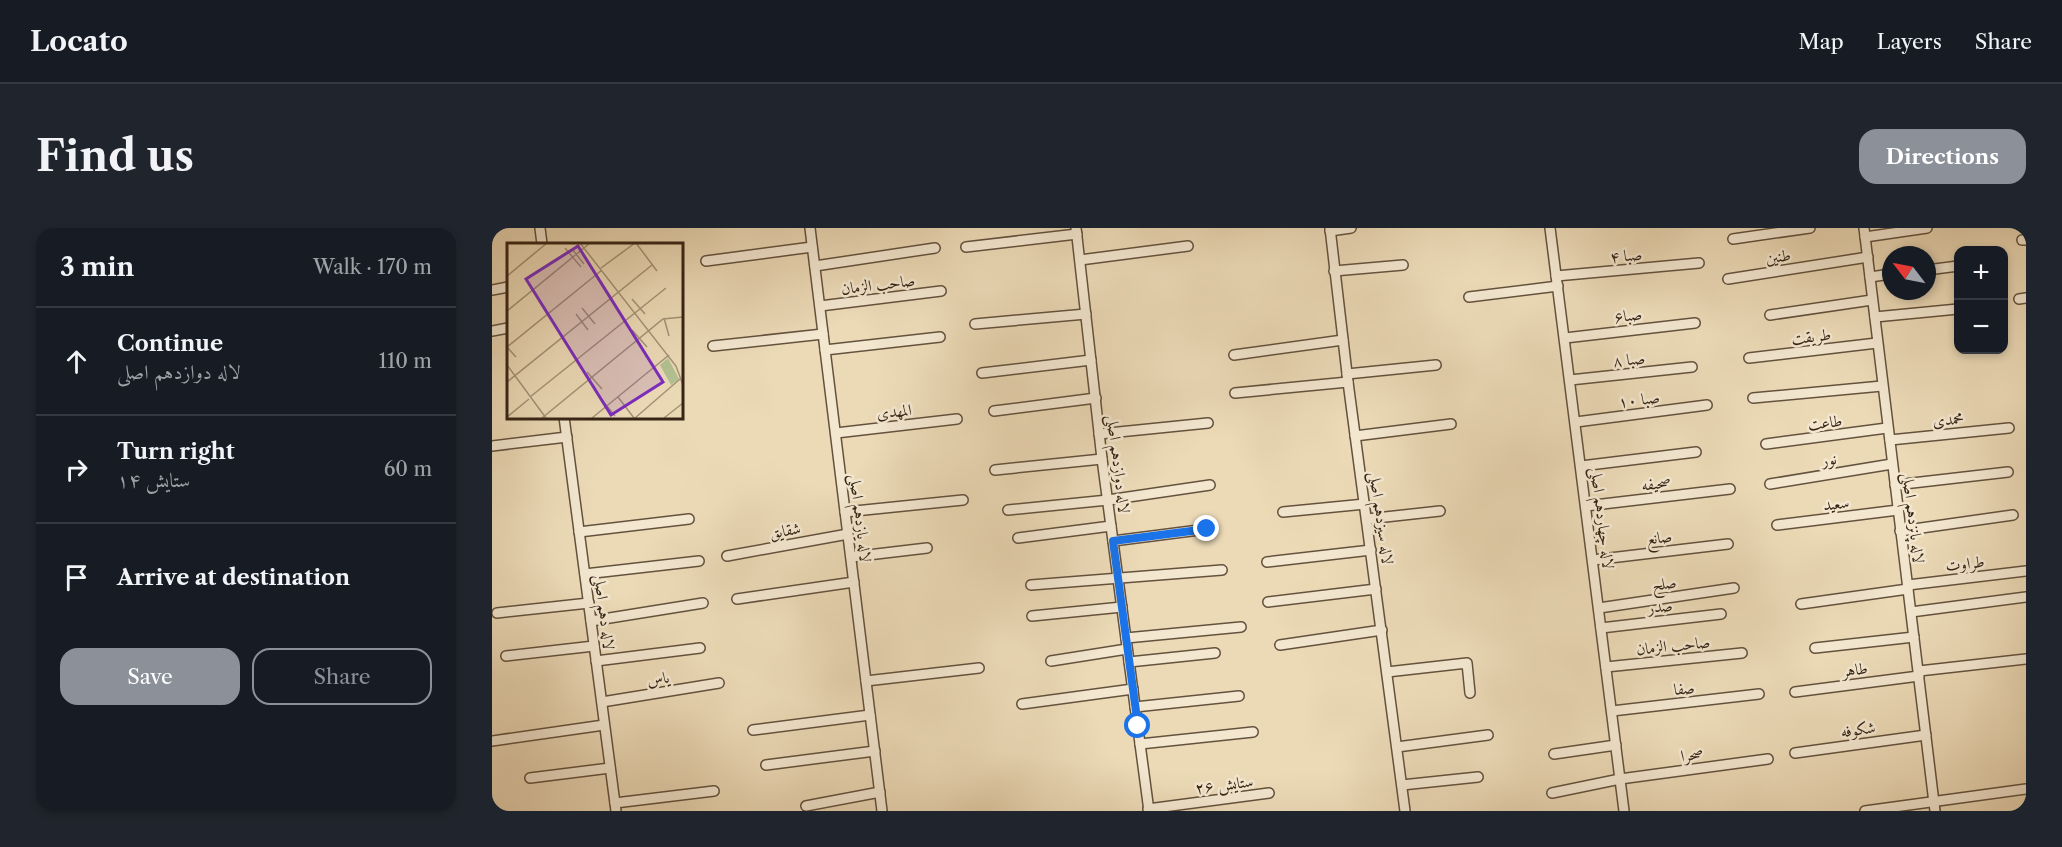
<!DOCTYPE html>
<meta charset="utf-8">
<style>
body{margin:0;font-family:"Libre Caslon Text",Amiri,serif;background:#20242c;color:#f1f3f6}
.controls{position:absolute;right:18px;top:18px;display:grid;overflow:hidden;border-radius:12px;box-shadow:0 3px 9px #0003}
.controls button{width:54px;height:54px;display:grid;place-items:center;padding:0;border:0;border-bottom:2px solid #363941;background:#171b24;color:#f1f3f6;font:30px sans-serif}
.compass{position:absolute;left:1390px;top:18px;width:54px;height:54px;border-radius:50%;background:#171b24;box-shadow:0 3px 9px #0003;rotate:302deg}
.stop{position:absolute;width:18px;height:18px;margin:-14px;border:4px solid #1a73e8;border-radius:50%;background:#fff}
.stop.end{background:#1a73e8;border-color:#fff;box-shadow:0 2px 6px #0008}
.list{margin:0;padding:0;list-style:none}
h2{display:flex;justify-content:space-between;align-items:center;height:78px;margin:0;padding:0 24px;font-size:26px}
h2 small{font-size:20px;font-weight:400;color:#9ea1a6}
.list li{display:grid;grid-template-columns:39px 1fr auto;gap:18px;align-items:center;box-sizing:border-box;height:108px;padding:0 24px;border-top:2px solid #363941}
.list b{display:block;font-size:22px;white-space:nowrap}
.list p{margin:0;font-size:20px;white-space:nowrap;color:#9ea1a6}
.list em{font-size:20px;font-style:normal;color:#9ea1a6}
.actions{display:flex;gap:12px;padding:18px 24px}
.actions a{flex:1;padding:14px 0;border:2px solid #8c9099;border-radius:18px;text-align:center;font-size:21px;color:#8c9099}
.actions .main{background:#8c9099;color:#fff}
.icon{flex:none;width:33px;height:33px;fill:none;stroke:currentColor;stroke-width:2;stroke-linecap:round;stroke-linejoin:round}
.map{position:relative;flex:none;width:1534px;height:583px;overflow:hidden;border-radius:18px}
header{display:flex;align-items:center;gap:36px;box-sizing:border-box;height:84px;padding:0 30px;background:#171b24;border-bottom:2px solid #363941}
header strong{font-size:28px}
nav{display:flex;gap:33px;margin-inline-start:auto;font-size:21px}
.intro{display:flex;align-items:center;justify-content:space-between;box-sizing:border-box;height:144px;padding:0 36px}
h1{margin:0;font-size:42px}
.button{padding:15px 27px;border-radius:18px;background:#8c9099;color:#fff;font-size:21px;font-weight:700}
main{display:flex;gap:36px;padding:0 36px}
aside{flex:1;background:#171b24;border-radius:18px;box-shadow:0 3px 9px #0003}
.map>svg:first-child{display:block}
</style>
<header>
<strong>Locato</strong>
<nav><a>Map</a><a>Layers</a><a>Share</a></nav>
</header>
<div class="intro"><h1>Find us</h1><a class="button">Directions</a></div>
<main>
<aside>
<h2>3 min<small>Walk · 170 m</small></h2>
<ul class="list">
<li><svg class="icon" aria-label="ahead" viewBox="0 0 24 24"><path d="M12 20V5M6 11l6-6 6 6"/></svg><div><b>Continue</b><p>لاله دوازدهم اصلی</p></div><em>110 m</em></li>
<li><svg class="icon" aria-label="right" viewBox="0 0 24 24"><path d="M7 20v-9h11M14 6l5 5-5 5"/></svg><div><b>Turn right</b><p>ستایش ۱۴</p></div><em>60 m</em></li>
<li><svg class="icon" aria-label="arrive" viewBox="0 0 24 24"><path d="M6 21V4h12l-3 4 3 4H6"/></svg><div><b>Arrive at destination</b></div></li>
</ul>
<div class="actions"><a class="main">Save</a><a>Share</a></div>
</aside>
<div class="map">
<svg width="1534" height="583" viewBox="0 0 1534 583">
<rect width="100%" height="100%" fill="#ecdab7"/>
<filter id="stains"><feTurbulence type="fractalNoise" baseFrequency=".00333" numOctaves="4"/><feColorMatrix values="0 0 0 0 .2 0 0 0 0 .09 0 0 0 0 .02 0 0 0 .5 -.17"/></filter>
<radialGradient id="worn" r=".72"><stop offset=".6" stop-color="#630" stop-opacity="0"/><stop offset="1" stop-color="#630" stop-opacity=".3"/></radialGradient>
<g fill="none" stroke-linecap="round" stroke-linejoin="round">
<defs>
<g id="street">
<path d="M48 0 50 16"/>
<path d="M318 0 390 583"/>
<path d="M584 0 610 231 657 583"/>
<path d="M838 0 856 154 913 583"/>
<path d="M1058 0 1132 583"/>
<path d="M1372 0 1443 583"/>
<path d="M838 3 859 0"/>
<path d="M1373 9 1435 0"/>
<path d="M1241 11 1318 0"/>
<path d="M1530 12H1534"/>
<path d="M474 19 585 6"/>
<path d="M588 32 696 18"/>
<path d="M214 33 320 19"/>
<path d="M323 38 443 20"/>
<path d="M1435 42 1466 38"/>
<path d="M842 43 911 37"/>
<path d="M1064 48 1207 35"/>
<path d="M1378 49 1399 46"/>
<path d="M1236 51 1376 29"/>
<path d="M0 62 16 59"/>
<path d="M977 69 1066 58"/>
<path d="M1527 71 1534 70"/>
<path d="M328 78 449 63"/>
<path d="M1278 87 1380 72"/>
<path d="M1383 89 1466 81"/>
<path d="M483 96 594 86"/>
<path d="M0 103 16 100"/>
<path d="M1073 110 1203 95"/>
<path d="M221 118 331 106"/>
<path d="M333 122 448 109"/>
<path d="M742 127 851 112"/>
<path d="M1257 130 1385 115"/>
<path d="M490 145 599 132"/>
<path d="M855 146 944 137"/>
<path d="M1078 152 1200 139"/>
<path d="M743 165 856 154"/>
<path d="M1261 170 1390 158"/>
<path d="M502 183 604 170"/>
<path d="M72 189 124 583"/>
<path d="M1084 194 1215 177"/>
<path d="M344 205 465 191"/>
<path d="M607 206 716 195"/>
<path d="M863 208 959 196"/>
<path d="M1398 212 1517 200"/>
<path d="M1274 216 1395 200"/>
<path d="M0 218 75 209"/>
<path d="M1089 238 1204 224"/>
<path d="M503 242 610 231"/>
<path d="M1278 256 1400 236"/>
<path d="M1403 257 1516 244"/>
<path d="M1094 278 1238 261"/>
<path d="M516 282 616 272 718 257"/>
<path d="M353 284 471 272"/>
<path d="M791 284 873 276"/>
<path d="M875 291 948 283"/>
<path d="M1285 297 1406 282"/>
<path d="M1408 303 1521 287"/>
<path d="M87 304 197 291"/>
<path d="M526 310 619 298"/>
<path d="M621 313 715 301"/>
<path d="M235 328 356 306"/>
<path d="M359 329 435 320"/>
<path d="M1101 332 1236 316"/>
<path d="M775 334 879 322"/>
<path d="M93 346 207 333"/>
<path d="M539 357 730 342"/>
<path d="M1416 357 1534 343"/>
<path d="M245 371 362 354"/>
<path d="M776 374 884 361"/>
<path d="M1309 376 1416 361"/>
<path d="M1107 380 1242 360"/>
<path d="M1419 384 1534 369"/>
<path d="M5 385 97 375"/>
<path d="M540 388 630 379"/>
<path d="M99 393 211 375"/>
<path d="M1109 400 1229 386"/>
<path d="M634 410 749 399"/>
<path d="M788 417 890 402"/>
<path d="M1323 420 1422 409"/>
<path d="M14 428 102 418"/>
<path d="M104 433 208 420"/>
<path d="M559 433 635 421"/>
<path d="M637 434 723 425"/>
<path d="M1114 439 1250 425"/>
<path d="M1427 443 1534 431"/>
<path d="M895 444 975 435 978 465"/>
<path d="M374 453 487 440"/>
<path d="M1303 464 1427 448"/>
<path d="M110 474 227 455"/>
<path d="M530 476 641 461"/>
<path d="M643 479 747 468"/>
<path d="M1120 483 1267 466"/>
<path d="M261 502 378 487"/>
<path d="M0 513 112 497"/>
<path d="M648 516 761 504"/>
<path d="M905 519 996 507"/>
<path d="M1303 525 1434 507"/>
<path d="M1062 526 1124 517"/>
<path d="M274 537 383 523"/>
<path d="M38 550 118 540"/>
<path d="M910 557 986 549"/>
<path d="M1060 565 1128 551 1276 531"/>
<path d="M123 575 222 563"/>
<path d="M314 578 388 564"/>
<path d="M656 581 777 565"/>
<path d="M1373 583 1534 561"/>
</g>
</defs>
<use href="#street" stroke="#64523e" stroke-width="12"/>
<use href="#street" stroke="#f3e7d0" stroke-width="9"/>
</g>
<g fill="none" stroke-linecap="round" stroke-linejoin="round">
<path stroke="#1a73e8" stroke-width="8" d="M646 498 621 313 715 301"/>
</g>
<g text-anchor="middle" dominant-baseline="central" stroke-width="5" stroke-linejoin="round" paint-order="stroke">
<g font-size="16" fill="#362515" stroke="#f3e7d0">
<text transform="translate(1134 27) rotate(-5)">صبا ۴</text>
<text transform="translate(1286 28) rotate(-9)">طنین</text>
<text transform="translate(386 56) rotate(-7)">صاحب الزمان</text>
<text transform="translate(1136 87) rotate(-7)">صبا۶</text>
<text transform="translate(1319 108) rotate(-7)">طریقت</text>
<text transform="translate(1137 131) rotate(-6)">صبا ۸</text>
<text transform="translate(1147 171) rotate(-7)">صبا ۱۰</text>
<text transform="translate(402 183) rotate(-7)">المهدی</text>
<text transform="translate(1456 191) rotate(-6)">محمدی</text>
<text transform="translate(1333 194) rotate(-7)">طاعت</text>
<text transform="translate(1337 231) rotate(-9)">نور</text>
<text transform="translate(627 236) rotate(83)">لاله دوازدهم اصلی</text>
<text transform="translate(1164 255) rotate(-7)">صحیفه</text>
<text transform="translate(1344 275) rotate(-7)">سعید</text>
<text transform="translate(369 290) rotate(83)">لاله یازدهم اصلی</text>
<text transform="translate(890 290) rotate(82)">لاله سیزدهم اصلی</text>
<text transform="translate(1111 290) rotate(83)">لاله چهاردهم اصلی</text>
<text transform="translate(1422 290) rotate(83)">لاله پانزدهم اصلی</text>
<text transform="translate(293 302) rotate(-10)">شقایق</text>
<text transform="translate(1167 309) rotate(-7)">صانع</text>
<text transform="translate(1473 335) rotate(-6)">طراوت</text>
<text transform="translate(1172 355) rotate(-8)">صلح</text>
<text transform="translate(1168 378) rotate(-6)">صدر</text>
<text transform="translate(113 384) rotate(83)">لاله دهم اصلی</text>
<text transform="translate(1181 417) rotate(-6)">صاحب الزمان</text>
<text transform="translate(1363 441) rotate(-7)">طاهر</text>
<text transform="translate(166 450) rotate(-9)">یاس</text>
<text transform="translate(1192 460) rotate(-6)">صفا</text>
<text transform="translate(1366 501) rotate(-8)">شکوفه</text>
<text transform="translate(1200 526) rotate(-8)">صحرا</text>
<text transform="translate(732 556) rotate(-7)">ستایش ۲۶</text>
</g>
</g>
<g transform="translate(15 15)">
<rect width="176" height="176" fill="#ecdab7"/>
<path d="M161 115 172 136 164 142 153 122Z" fill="#b3c192"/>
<path fill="none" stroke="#a39276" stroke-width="1.5" d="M73 0 169 123 176 142M129 0 150 28M58 5 74 24M65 6 77 21M94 25 128 0M0 33 40 0M125 56 138 71M75 65 88 81M0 68 83 0M69 71 81 87M157 75 162 93M125 87 140 104M9 114 0 104 95 27M0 122 39 175M80 129 95 146M0 139 145 22M91 152 108 173M23 154 159 45M111 154 127 175M0 174 22 156M35 175 156 76 176 74M85 175 162 112M128 175 173 136M157 175 176 160"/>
<path fill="#7b2cbf" fill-opacity="0.15" stroke="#7b2cbf" stroke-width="3" d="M71 3 156 139 104 172 19 36Z"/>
<rect width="176" height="176" fill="none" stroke="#362515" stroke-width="3"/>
</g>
<rect width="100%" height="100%" filter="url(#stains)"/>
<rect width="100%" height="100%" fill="url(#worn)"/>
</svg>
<div class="controls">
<button>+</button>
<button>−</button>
</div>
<svg class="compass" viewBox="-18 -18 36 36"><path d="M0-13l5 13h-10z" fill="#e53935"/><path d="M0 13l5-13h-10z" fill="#9ea1a6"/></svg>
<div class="stop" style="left:646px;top:498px"></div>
<div class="stop end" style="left:715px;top:301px"></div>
</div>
</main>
